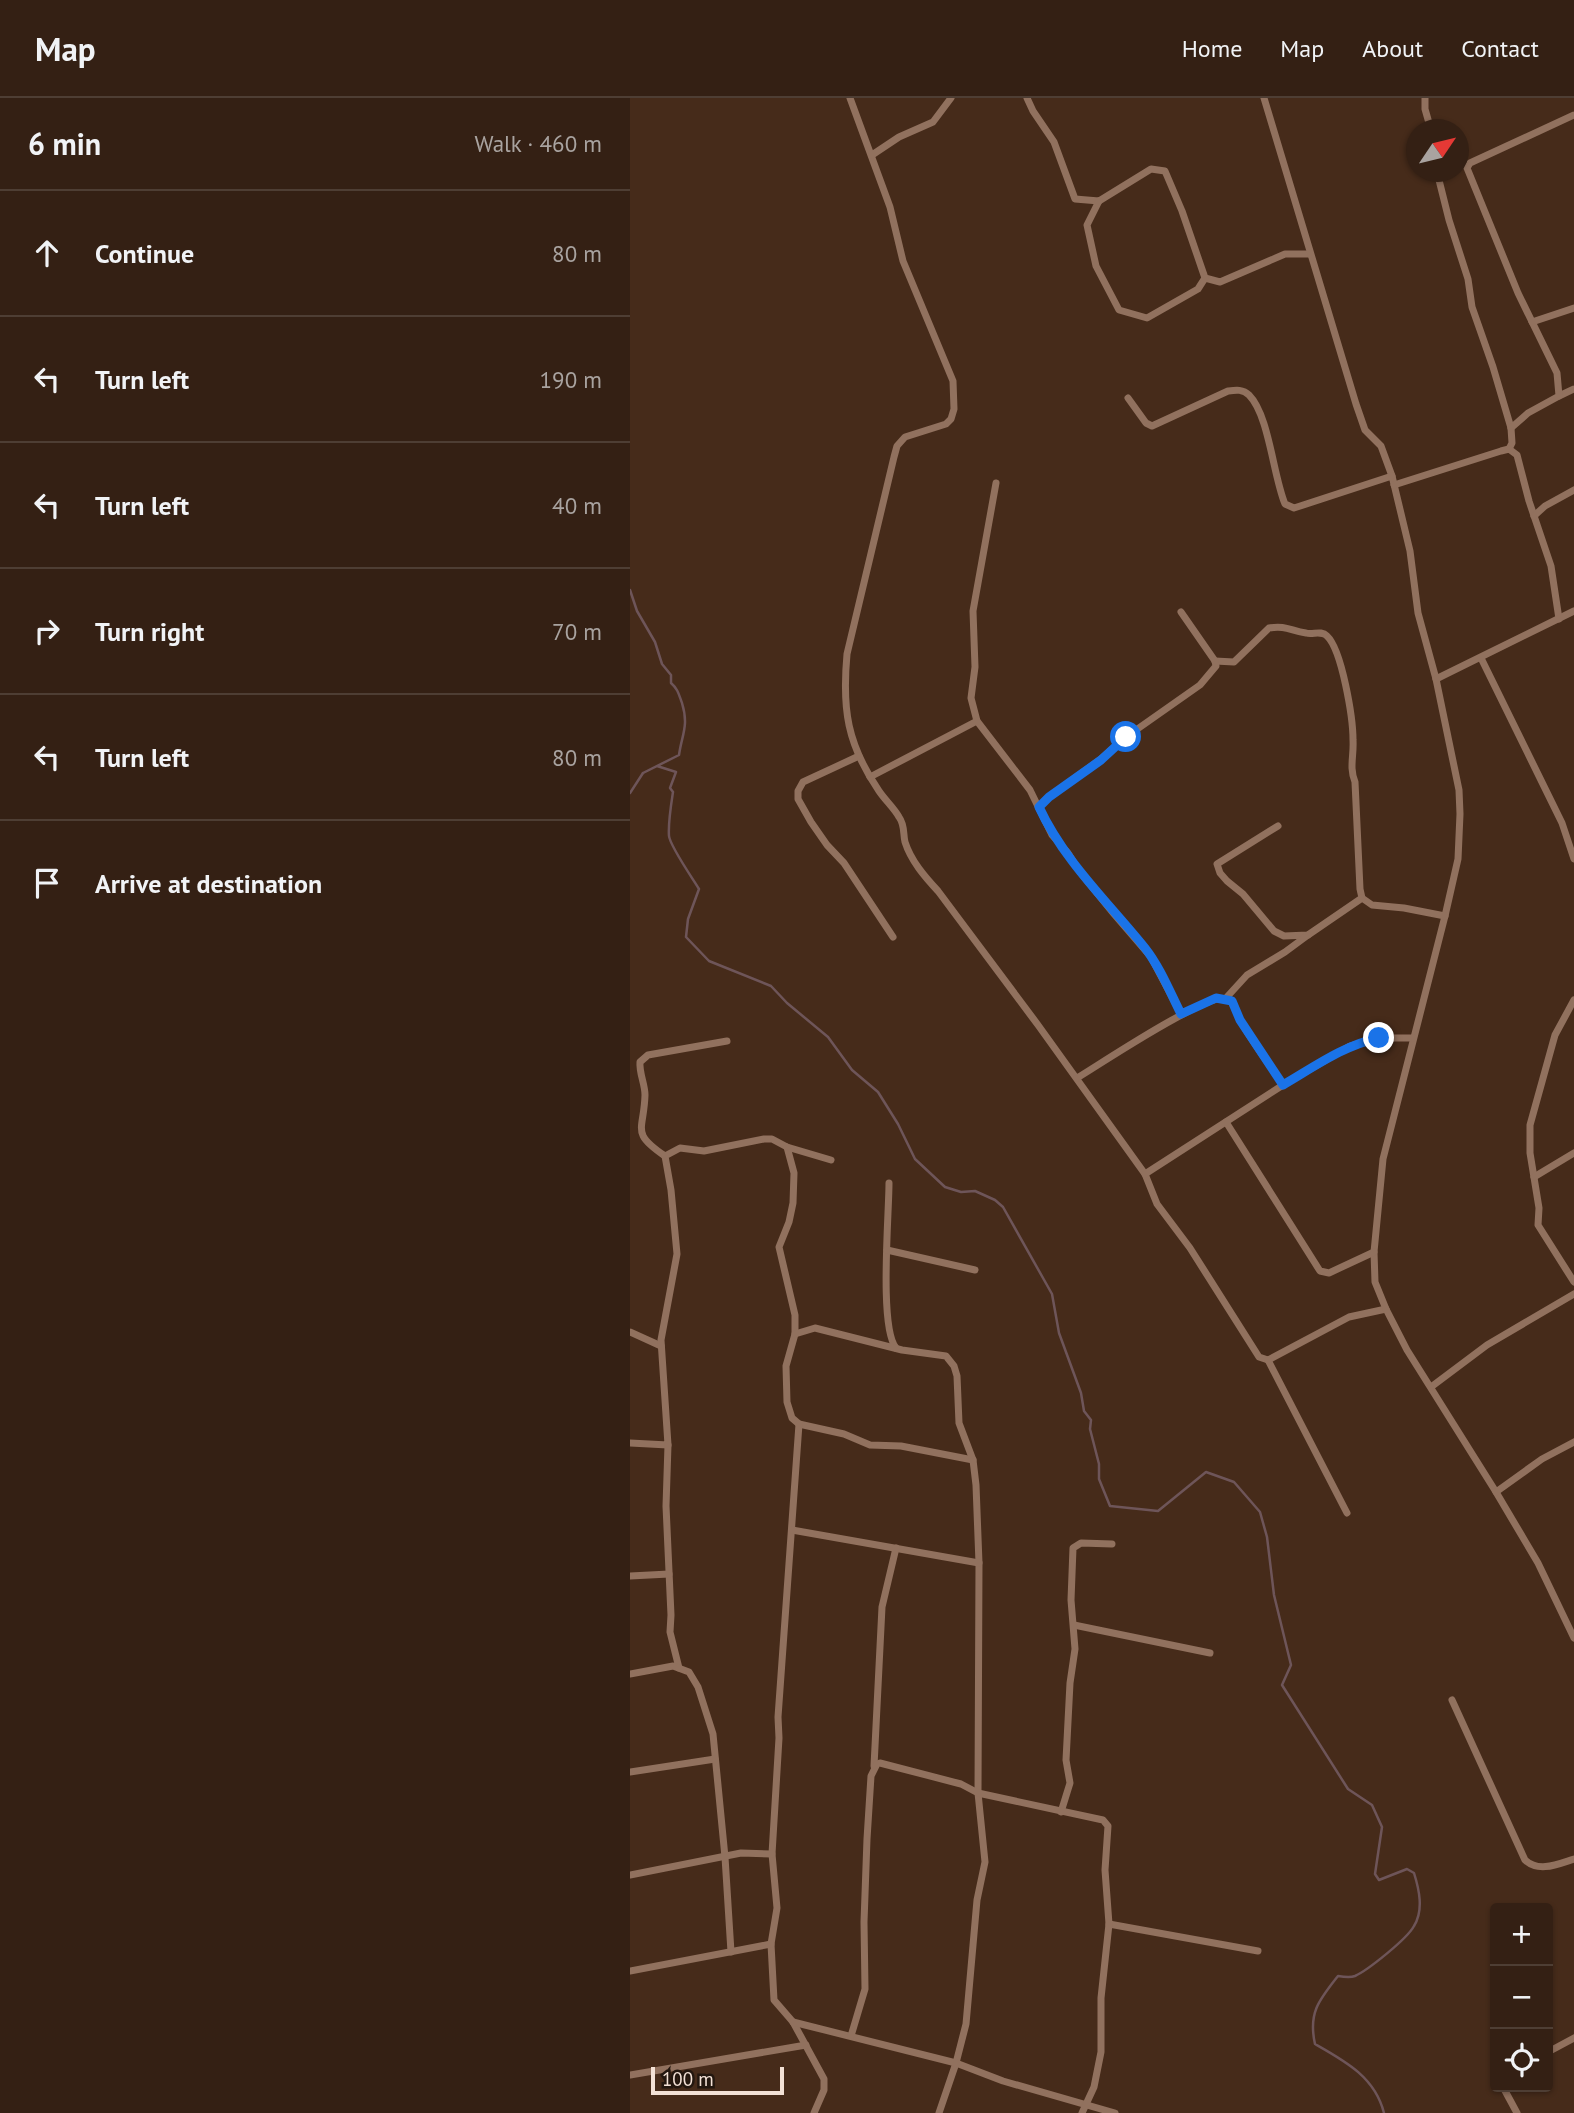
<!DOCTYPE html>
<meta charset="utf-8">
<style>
body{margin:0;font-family:"PT Sans",sans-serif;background:#3f2d22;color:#f1f3f6}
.controls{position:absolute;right:21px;bottom:21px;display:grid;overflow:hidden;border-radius:7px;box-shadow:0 2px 5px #0004}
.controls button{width:63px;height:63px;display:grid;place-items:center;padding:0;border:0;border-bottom:2px solid #4e3e34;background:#342014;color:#f1f3f6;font:35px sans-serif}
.compass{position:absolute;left:776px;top:21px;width:63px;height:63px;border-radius:50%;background:#342014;box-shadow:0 2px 5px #0004;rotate:55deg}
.scale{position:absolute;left:21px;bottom:18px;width:133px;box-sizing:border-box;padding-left:7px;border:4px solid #f3e1d6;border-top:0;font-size:19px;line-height:24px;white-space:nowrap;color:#f3e1d6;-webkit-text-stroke:5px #23170f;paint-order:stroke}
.stop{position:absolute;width:21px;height:21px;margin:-16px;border:5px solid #1a73e8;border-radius:50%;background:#fff}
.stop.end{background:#1a73e8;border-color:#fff;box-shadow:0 2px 7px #0008}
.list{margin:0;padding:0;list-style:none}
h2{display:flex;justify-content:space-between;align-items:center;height:91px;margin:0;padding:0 28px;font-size:30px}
h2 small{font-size:23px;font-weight:400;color:#a9a3a0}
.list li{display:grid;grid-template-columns:46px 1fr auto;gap:21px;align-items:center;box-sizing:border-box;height:126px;padding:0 28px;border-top:2px solid #4e3e34}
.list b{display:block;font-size:26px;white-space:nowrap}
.list em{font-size:23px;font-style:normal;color:#a9a3a0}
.icon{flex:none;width:38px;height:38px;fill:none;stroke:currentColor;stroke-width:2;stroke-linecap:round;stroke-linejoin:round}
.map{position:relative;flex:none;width:944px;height:2015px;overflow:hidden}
header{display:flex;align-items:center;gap:42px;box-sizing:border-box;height:98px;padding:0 35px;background:#342014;border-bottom:2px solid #4e3e34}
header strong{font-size:33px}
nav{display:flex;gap:38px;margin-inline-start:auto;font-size:24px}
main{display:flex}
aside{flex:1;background:#342014}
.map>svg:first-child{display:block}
</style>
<header>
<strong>Map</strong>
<nav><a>Home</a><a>Map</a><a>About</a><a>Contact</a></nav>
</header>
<main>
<aside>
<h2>6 min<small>Walk · 460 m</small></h2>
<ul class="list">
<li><svg class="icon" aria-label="ahead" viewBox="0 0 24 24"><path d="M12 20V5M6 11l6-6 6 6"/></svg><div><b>Continue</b></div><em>80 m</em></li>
<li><svg class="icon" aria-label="left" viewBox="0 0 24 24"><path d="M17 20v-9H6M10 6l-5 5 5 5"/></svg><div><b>Turn left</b></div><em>190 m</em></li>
<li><svg class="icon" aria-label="left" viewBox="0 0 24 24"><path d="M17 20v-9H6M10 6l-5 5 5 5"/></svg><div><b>Turn left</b></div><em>40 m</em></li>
<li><svg class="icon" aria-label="right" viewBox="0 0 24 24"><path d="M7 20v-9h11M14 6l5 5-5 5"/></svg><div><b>Turn right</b></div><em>70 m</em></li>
<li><svg class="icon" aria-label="left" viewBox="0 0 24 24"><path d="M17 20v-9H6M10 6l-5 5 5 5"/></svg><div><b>Turn left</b></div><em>80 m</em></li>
<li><svg class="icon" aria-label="arrive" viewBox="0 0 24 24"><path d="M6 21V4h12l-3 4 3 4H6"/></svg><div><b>Arrive at destination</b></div></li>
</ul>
</aside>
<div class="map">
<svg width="944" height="2015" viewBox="0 0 944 2015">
<rect width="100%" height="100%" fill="#462b1a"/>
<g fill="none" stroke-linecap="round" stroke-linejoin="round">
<g stroke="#6e5559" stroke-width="2.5">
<path d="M0 492 7 513 25 544 32 566 41 577V585C48 591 49 597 52 605 59 628 52 636 49 657L13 675 27 668 46 674 40 690 43 694C41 707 38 725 39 738 40 748 63 781 69 791L58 821 56 839 79 863 141 888 157 905 198 939 222 972 248 994 268 1026 285 1061 315 1089 331 1094 345 1093 365 1102 373 1109 422 1196 429 1235 451 1295 454 1313 461 1322 460 1331 469 1366V1381L480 1408 528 1413 576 1374 604 1384 630 1414 637 1439 644 1497 661 1567 652 1587 718 1691 742 1707 752 1729 745 1776 749 1782 777 1771 784 1775C789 1791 794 1812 784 1828 777 1841 738 1872 725 1878 720 1880 714 1879 708 1878 689 1902 678 1915 685 1946 715 1963 745 1979 754 2015"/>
<path d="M0 695 13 675"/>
</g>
<g stroke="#91715e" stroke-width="7">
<path d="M220 0 260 109 273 163 323 283 324 311 321 321 316 326 275 339 267 348 264 359 217 556C212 611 217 646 249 693 255 702 264 710 269 719 275 727 273 736 275 744 281 763 295 779 308 793L408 927 515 1076 527 1106 560 1150 629 1259 638 1262 719 1219 756 1211"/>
<path d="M397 0 403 13 424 44 445 101 469 103 521 71 535 73 552 113 575 180 590 184 655 156H680"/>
<path d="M634 0 726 306 735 332 751 348 762 378 780 453 788 515 806 581 818 639 829 692 830 716 828 761 815 818 753 1061 744 1154 745 1184 756 1211 777 1252 866 1394 908 1465 944 1540"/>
<path d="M795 0V11L801 32"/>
<path d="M242 57 269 39 303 24 321 0"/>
<path d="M807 74 819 122 838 181 842 209 863 269 881 330 882 345 879 351"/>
<path d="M469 103 457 127 466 168 489 212 517 220 568 191 575 180"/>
<path d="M902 224 944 210"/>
<path d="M929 298 944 291"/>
<path d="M498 300 516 325 522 328 598 293C606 292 613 291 619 297 639 317 643 377 655 406L664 410 762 378"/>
<path d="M881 330 898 315 929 298 927 275 888 195 837 70 840 65 944 17"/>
<path d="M366 385 343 513 345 569 341 600 347 623 400 692 422 737 438 755 450 774 484 816 521 859 551 916"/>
<path d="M764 387 871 353 879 351 887 357 899 403 921 468 929 521"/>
<path d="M904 418 915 408 944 392"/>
<path d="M851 560 932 725 944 761"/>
<path d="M585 563 604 564 639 530C656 527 661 533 676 535 683 537 691 532 697 538 712 552 723 620 723 642 724 658 719 669 725 684L730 791 732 800 742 807 774 810 815 818"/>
<path d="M806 581 944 513"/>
<path d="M229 658 173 684 168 693V701L181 724 197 747 214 765 263 839"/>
<path d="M240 679 347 623"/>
<path d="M409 709 419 699 471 661 496 639 570 587 586 568 585 563 551 514"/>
<path d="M648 728 587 766 590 775 597 783 613 796 644 833 654 838 678 837 732 800"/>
<path d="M596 900 617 877 655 854 678 837"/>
<path d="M944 902 925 937 900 1027V1055L909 1110 908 1127 944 1184"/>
<path d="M447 980C469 967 580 892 598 901 605 905 607 918 611 924 624 946 639 966 653 987"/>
<path d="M596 1024 690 1173 699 1175 744 1154"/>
<path d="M157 1049 164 1075 163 1105 159 1124 149 1149 165 1217V1236L156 1268 157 1304 162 1320 169 1326 214 1336 240 1347 271 1348 343 1362"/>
<path d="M35 1058C0 1034 14 1033 15 997 15 986 9 975 10 964L18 957 97 943"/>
<path d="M515 1076 653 987 720 948 749 940H783"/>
<path d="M904 1079 944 1055"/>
<path d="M259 1085C259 1117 249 1229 266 1250"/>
<path d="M257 1152 345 1172"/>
<path d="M0 1234 31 1248"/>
<path d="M165 1236 185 1230 272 1252 316 1258 324 1268 327 1278 329 1325 343 1362 346 1387 349 1465 348 1695 355 1764 347 1802 336 1926 326 1965 309 2015"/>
<path d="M638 1262 717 1415"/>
<path d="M801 1289 857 1247 944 1196"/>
<path d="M169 1326 148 1619 149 1640 142 1756 147 1810 141 1846 144 1902 163 1924 194 1981V1992L184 2015"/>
<path d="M0 1345 38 1347 31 1242 47 1156 41 1092 35 1058 50 1050 74 1053 134 1041H142L157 1049 201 1062"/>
<path d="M38 1347 36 1408 41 1517 40 1534 49 1570"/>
<path d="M866 1394 912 1361 944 1344"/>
<path d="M162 1432 349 1465"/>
<path d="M0 1478 39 1476"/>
<path d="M444 1527 580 1555"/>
<path d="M0 1576 43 1568 59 1574 68 1589 83 1636 95 1759 101 1854"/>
<path d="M822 1602 895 1762C909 1775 928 1766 944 1761"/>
<path d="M244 1668 252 1509 266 1450"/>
<path d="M0 1674 85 1661"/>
<path d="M431 1714 440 1685 436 1662 440 1585 445 1551 441 1502 443 1450 451 1445 482 1446"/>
<path d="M0 1777 111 1755 142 1756"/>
<path d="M479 1826 628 1853"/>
<path d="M0 1873 141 1846"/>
<path d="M163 1924 326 1965 373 1983 485 2015"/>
<path d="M221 1938 235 1891 234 1824 237 1741 241 1678 247 1666 250 1665 331 1686 348 1695 473 1722 478 1728 475 1772 479 1826 471 1900V1954L464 1989 452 2015"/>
<path d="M918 1954 944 1940"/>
<path d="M0 1977 176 1947"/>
<path d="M873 1989 887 2015"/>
</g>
</g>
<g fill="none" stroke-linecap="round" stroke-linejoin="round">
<path stroke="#1a73e8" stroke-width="9" d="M496 639 471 662 419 699 409 709C434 763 478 804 515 850 530 869 540 894 551 916L586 900 602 903 610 922 653 987C684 969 714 947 749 940"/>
</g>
</svg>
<div class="controls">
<button>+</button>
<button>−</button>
<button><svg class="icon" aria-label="locate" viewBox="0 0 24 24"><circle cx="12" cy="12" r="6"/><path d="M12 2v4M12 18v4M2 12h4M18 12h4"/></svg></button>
</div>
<svg class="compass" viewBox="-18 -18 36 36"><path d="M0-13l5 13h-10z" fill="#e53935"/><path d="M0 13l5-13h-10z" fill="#a9a3a0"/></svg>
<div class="scale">100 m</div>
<div class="stop" style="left:496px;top:639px"></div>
<div class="stop end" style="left:749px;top:940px"></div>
</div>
</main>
